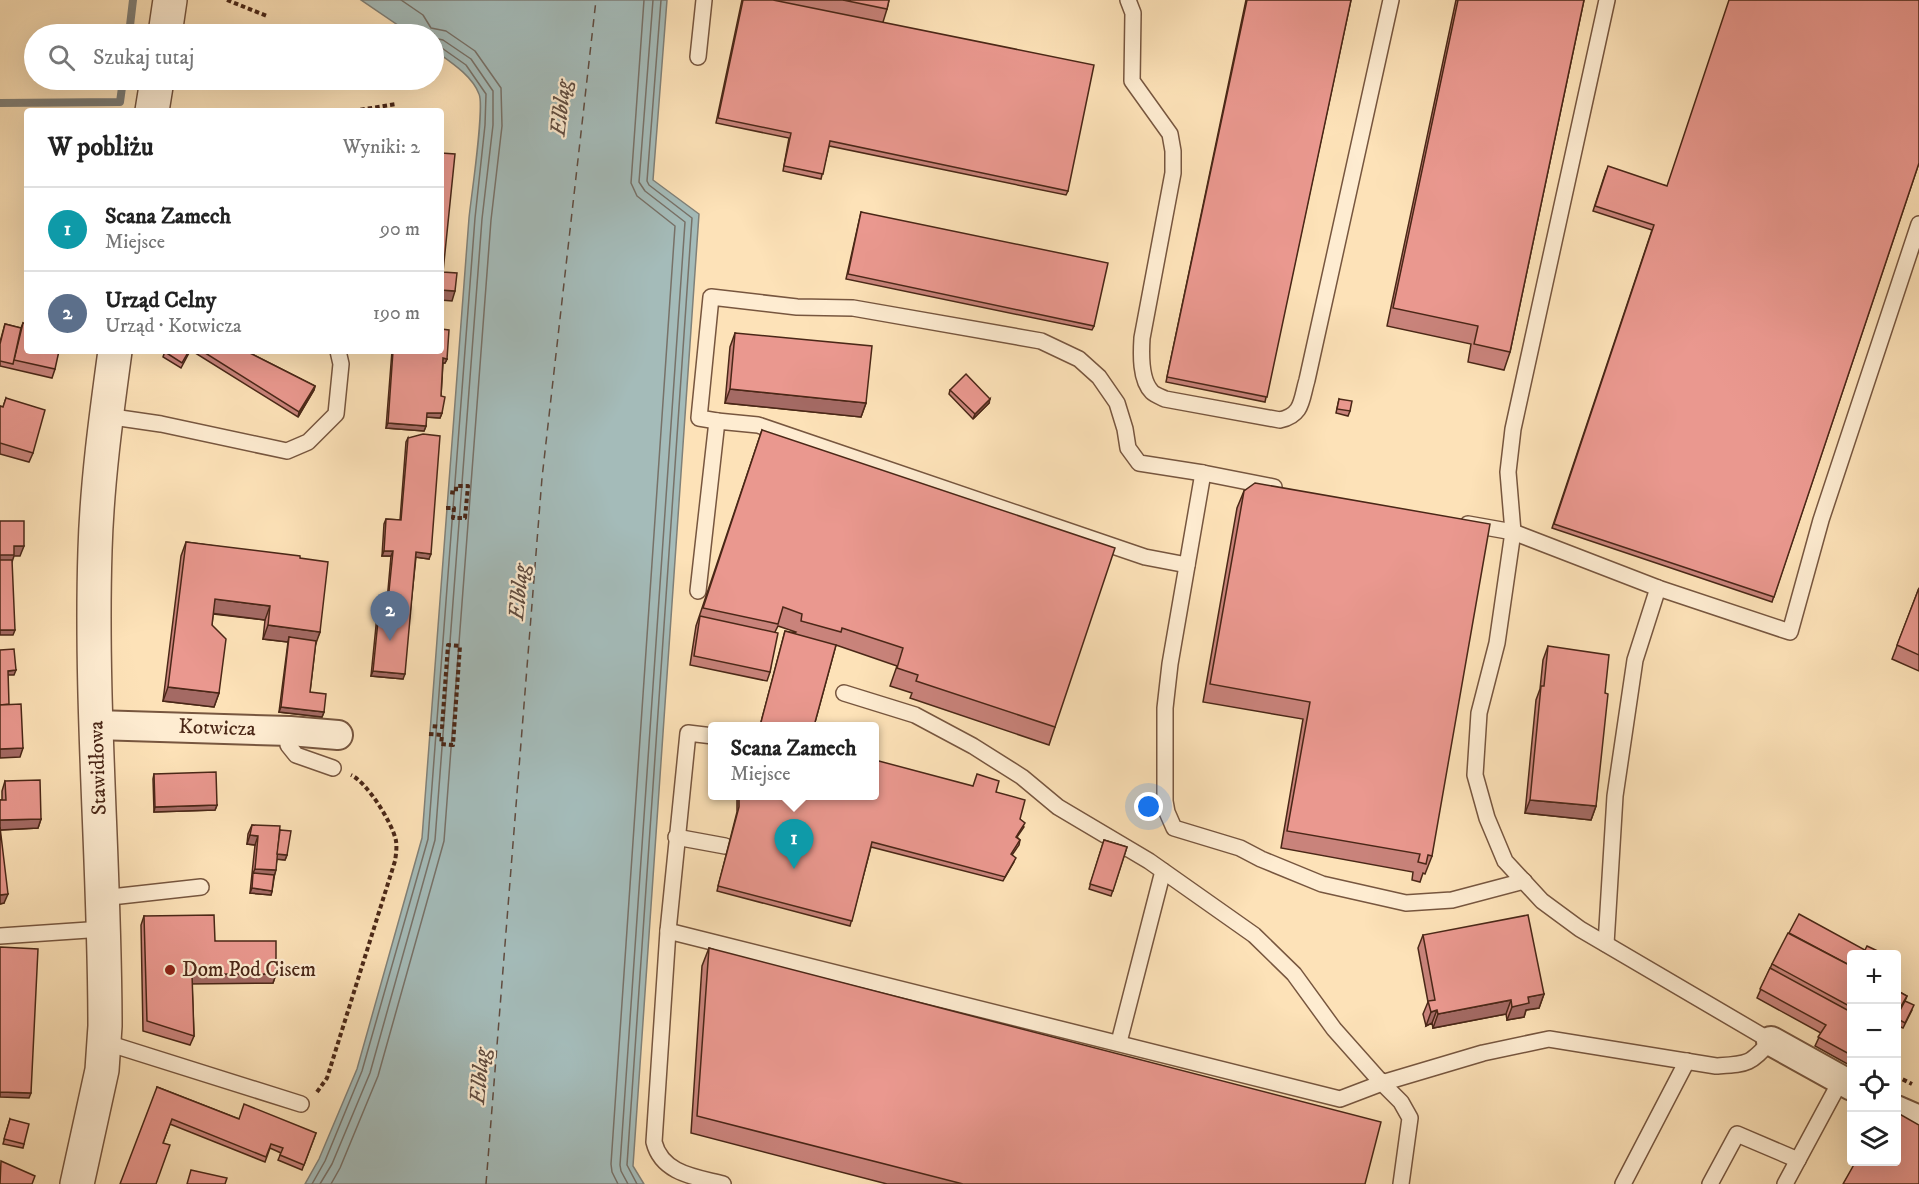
<!DOCTYPE html>
<html lang="pl">
<meta charset="utf-8">
<style>
body{margin:0;font-family:"IM FELL DW Pica",serif;background:#f2f2f2;color:#222}
.controls{position:absolute;right:18px;bottom:18px;display:grid;overflow:hidden;border-radius:6px;box-shadow:0 6px 24px #0002}
.controls button{width:54px;height:54px;display:grid;place-items:center;padding:0;border:0;border-bottom:2px solid #e0e0e0;background:#fff;color:#222;font:30px sans-serif}
.you{position:absolute;left:1149px;top:807px;width:21px;height:21px;margin:-15px;border:4px solid #fff;border-radius:50%;background:#1a73e8;box-shadow:0 0 0 9px #1a73e833}
.badge{display:grid;place-items:center;width:39px;height:39px;border-radius:50%;background:#1a73e8;color:#fff;font-size:20px;font-weight:700}
.pin{position:absolute;translate:-50% -50px;filter:drop-shadow(0 2px 3px #0008)}
.pin::after{content:'';position:absolute;top:32px;width:21px;height:18px;background:inherit;clip-path:polygon(0 0,100% 0,50% 100%)}
.popup{position:absolute;left:708px;top:722px;width:171px;height:78px;box-sizing:border-box;display:grid;place-content:center;border-radius:6px;background:#fff;filter:drop-shadow(0 2px 4px #0005);font-size:20px;white-space:nowrap;color:#767676}
.popup b{font-size:22px;color:#222}
.popup::after{content:'';position:absolute;left:50%;top:100%;margin-left:-12px;border:12px solid transparent;border-top-color:#fff}
.list{margin:0;padding:0;list-style:none}
h2{display:flex;justify-content:space-between;align-items:center;height:78px;margin:0;padding:0 24px;font-size:26px}
h2 small{font-size:20px;font-weight:400;color:#767676}
.list li{display:grid;grid-template-columns:39px 1fr auto;gap:18px;align-items:center;box-sizing:border-box;height:84px;padding:0 24px;border-top:2px solid #e0e0e0}
.list b{display:block;font-size:22px;white-space:nowrap}
.list p{margin:0;font-size:20px;white-space:nowrap;color:#767676}
.list em{font-size:20px;font-style:normal;color:#767676}
.icon{flex:none;width:33px;height:33px;fill:none;stroke:currentColor;stroke-width:2;stroke-linecap:round;stroke-linejoin:round}
.map{position:relative;flex:none;width:1919px;height:1184px;overflow:hidden}
.search{position:absolute;background:#fff;box-shadow:0 6px 24px #0002;left:24px;top:24px;width:420px;height:66px;display:flex;align-items:center;gap:15px;box-sizing:border-box;padding:0 21px;border-radius:33px;color:#767676;font-size:22px}
.panel{position:absolute;background:#fff;box-shadow:0 6px 24px #0002;left:24px;top:108px;width:420px;height:246px;border-radius:6px}
.map>svg:first-child{display:block}
</style>
<div class="map">
<svg width="1919" height="1184" viewBox="0 0 1919 1184">
<rect width="100%" height="100%" fill="#fde2b8"/>
<filter id="stains"><feTurbulence type="fractalNoise" baseFrequency=".00333" numOctaves="4"/><feColorMatrix values="0 0 0 0 .2 0 0 0 0 .09 0 0 0 0 .02 0 0 0 .5 -.17"/></filter>
<radialGradient id="worn" r=".72"><stop offset=".6" stop-color="#630" stop-opacity="0"/><stop offset="1" stop-color="#630" stop-opacity=".3"/></radialGradient>
<path fill="#a4bbb9" stroke="#808078" stroke-width="1.5" d="M361 0H667L653 180 699 214 633 1166 644 1184H305L319 1159 357 1069 422 838 469 218C471 197 485 107 479 94 472 75 449 61 434 50V34H411Z"/>
<g fill="none" stroke-linecap="round" stroke-linejoin="round">
<g stroke="#777168" stroke-width="1.5">
<path d="M312 1184 325 1161 362 1071 428 839 475 218 485 125 486 94 466 65 439 46 434 45"/>
<path d="M320 1184 332 1164 370 1073 435 840 482 219 493 125V91L471 59 443 40 434 38"/>
<path d="M331 1184 340 1168 378 1076 444 841 491 220 502 126 501 88 475 51 446 31 431 28 423 15 401 0"/>
<path d="M618 1184 612 1172 611 1164 675 226 637 196 631 183 644 0"/>
<path d="M628 1184 621 1171 620 1165 685 222 645 191 639 182 653 0"/>
<path d="M637 1184 627 1165 692 218 649 185 647 181 661 0"/>
</g>
<g stroke="#808078" stroke-width="8">
<path d="M129 34 133 0"/>
<path d="M0 103 120 102 123 80"/>
</g>
<path stroke="#604c40" stroke-width="1.5" stroke-dasharray="8 6" stroke-linecap="butt" d="M486 1184 542 478 596 0"/>
<defs>
<g id="service">
<path d="M1128 0 1133 13 1132 81 1170 134 1173 151V173L1142 338C1141 354 1140 380 1152 392 1155 395 1161 397 1165 399L1280 420C1303 415 1301 400 1307 380L1391 0"/>
<path d="M698 57 704 0"/>
<path d="M106 416 161 424 287 451 308 442 336 414 341 364 338 351"/>
<path d="M717 421 699 418 711 297 797 307 853 308 1041 341 1079 359 1099 377 1117 403 1125 429 1128 448 1139 463 1203 473 1274 487"/>
<path d="M1203 473 1170 664 1165 708V801L1167 812 1174 828 1240 848 1261 859 1322 884 1406 903 1452 900 1524 881"/>
<path d="M1468 524 1513 532 1658 588 1790 632 1821 520 1919 224"/>
<path d="M698 591 717 421 758 425 1145 557 1187 565"/>
<path d="M844 693 915 715 973 746 1022 777 1058 807 1149 861 1254 935 1294 974 1334 1029 1382 1083 1483 1053 1549 1039 1716 1066C1748 1064 1749 1065 1771 1041L1580 929 1542 901 1505 861 1487 818 1475 775 1479 713 1497 643 1513 532 1508 472 1513 429 1607 0"/>
<path d="M290 731 288 745 296 755 333 768"/>
<path d="M676 837 725 846"/>
<path d="M102 898 201 887"/>
<path d="M668 931 688 733 713 736"/>
<path d="M0 936 103 929"/>
<path d="M1606 944 1615 796 1635 660 1658 588"/>
<path d="M104 1042 301 1104"/>
<path d="M1119 1042 1163 871"/>
<path d="M723 1184C696 1177 662 1174 654 1142L668 931 1340 1099 1382 1083 1401 1102 1410 1118 1401 1184"/>
<path d="M1623 1184 1687 1061"/>
<path d="M1710 1184 1737 1134 1798 1160"/>
<path d="M1785 1184 1841 1080"/>
</g>
<g id="minor">
<path d="M96 725 290 731 338 735"/>
<path d="M1771 1041 1852 1086"/>
<path d="M1896 1110 1919 1120"/>
</g>
<g id="tertiary">
<path d="M165 34 170 0"/>
<path d="M152 111 157 80"/>
<path d="M77 1184 102 1070 105 1026C105 867 90 708 95 550 97 483 106 417 115 351"/>
</g>
</defs>
<use href="#service" stroke="#77563f" stroke-width="18"/>
<use href="#minor" stroke="#77563f" stroke-width="32"/>
<use href="#tertiary" stroke="#77563f" stroke-width="36"/>
<g stroke="#4a2717" stroke-width="4" stroke-dasharray="4.5 3" stroke-linecap="butt">
<path d="M227 0 267 16"/>
<path d="M353 111 396 104"/>
<path d="M446 508H454L453 518H465L468 486H456V493L448 492"/>
<path d="M429 734 442 735 441 744 453 745 460 646 448 645 442 727 430 726"/>
<path d="M1896 1076 1912 1084"/>
<path d="M317 1092 327 1078 395 861C396 855 397 847 396 841 393 824 367 782 351 775"/>
</g>
<use href="#service" stroke="#feecd1" stroke-width="15"/>
<use href="#minor" stroke="#feecd1" stroke-width="28"/>
<use href="#tertiary" stroke="#feecd1" stroke-width="33"/>
</g>
<g fill="#c9837b" stroke="#4a2717" stroke-width="1.5">
<path d="M742 0H889L887 9 883 22 1068 191 1066 195 829 146 821 179 783 171 789 138 716 123Z"/>
<path d="M1246 0H1351L1265 402 1166 382Z"/>
<path d="M1456 0H1584L1510 352 1504 370 1468 362 1471 344 1387 326Z"/>
<path d="M1919 163 1772 602 1552 528 1652 230 1593 211 1606 171 1667 186Z"/>
<path d="M861 212 1094 326 1092 330 846 279Z"/>
<path d="M23 323 55 369 52 378 0 366V342L5 324 21 328Z"/>
<path d="M735 333 866 403 861 417 725 403 730 347Z"/>
<path d="M165 351H190L181 368 163 357Z"/>
<path d="M192 351H246L315 386 314 390 298 417Z"/>
<path d="M392 351H441L447 359 445 363H443L441 396 442 413 440 418 426 417V426L424 431 386 428Z"/>
<path d="M950 390 989 403 973 419 949 394Z"/>
<path d="M6 398 33 453 29 462 0 454V406L3 407Z"/>
<path d="M1339 399 1350 411 1348 416 1336 413Z"/>
<path d="M762 430 1055 727 1049 745 910 698 912 693 890 686 897 666 836 645 814 726H760L785 631 795 633 796 632 778 626 775 632 770 672 767 681 690 665 696 626Z"/>
<path d="M408 438 429 559 416 557 403 679 371 676 378 606 380 601H387L391 556H382L384 524 386 519 400 520 406 442Z"/>
<path d="M1244 491 1432 856 1425 874 1423 873 1420 882 1412 880 1413 872 1281 848 1303 719 1203 702 1237 508Z"/>
<path d="M186 542 300 558 320 632 316 641 310 692 324 712 322 717 279 712 288 642 263 639 265 620 213 614 212 625 219 693 214 707 163 701 181 556Z"/>
<path d="M1919 588V671L1892 659Z"/>
<path d="M1548 646 1605 693 1596 806 1591 820 1525 813 1536 700 1540 689 1543 660Z"/>
<path d="M154 774 217 805 215 810 154 812 153 779Z"/>
<path d="M5 781 41 819 38 828 0 830 4 903 0 904V800H2V791Z"/>
<path d="M996 792 1020 819 1024 827 1017 837 1020 840 1019 845 1012 855 1014 862 1003 881 871 847 850 926 717 891 737 812V795H875Z"/>
<path d="M252 825 280 830 287 855 285 860 277 859 272 891 271 895 250 893 255 845 247 844 248 834Z"/>
<path d="M1104 840 1127 847 1111 896 1089 889Z"/>
<path d="M144 916 215 941 276 974 273 983H192L194 1036 190 1045 143 1031 141 925Z"/>
<path d="M1423 935 1544 994 1539 1008 1526 1010 1524 1017 1507 1020 1506 1014 1433 1028 1432 1023 1426 1026 1423 1014 1428 1002 1418 948Z"/>
<path d="M709 948 1365 1184H887L691 1133 702 966Z"/>
<path d="M1865 950 1884 954H1851V1066L1815 1046 1821 1033 1757 998 1772 964Z"/>
<path d="M1896 990 1907 996 1905 1001 1912 1010 1903 1028 1896 1025Z"/>
<path d="M157 1087 239 1119 316 1133 302 1170 278 1160 281 1153 270 1148 265 1162 170 1124 163 1143 156 1184Z"/>
<path d="M10 1119 24 1144 23 1148 3 1144Z"/>
</g>
<g fill="#a46a64" stroke="#4a2717" stroke-width="1.5">
<path d="M441 290 455 291 452 301 441 300Z"/>
<path d="M443 358 447 359 445 363H442Z"/>
<path d="M315 386 314 390 298 417 299 412Z"/>
<path d="M730 389 866 403 861 417 725 403Z"/>
<path d="M990 399 989 403 973 419 975 414Z"/>
<path d="M427 413H442L440 418 425 417Z"/>
<path d="M388 423 426 426 424 431 386 428Z"/>
<path d="M14 546H24L20 556H14L11 565H0V555Z"/>
<path d="M384 551H393L391 556H382Z"/>
<path d="M416 552 431 554 429 559 415 557Z"/>
<path d="M215 599 270 606 265 620 210 613Z"/>
<path d="M268 625 320 632 315 646 289 637 288 642 263 639Z"/>
<path d="M0 630H15L13 635H0Z"/>
<path d="M16 670 14 675H6L8 671Z"/>
<path d="M373 671 405 674 403 679 371 676Z"/>
<path d="M168 687 219 693 214 707 163 701Z"/>
<path d="M281 707 324 712 322 717 279 712Z"/>
<path d="M23 748 20 757 0 758V749Z"/>
<path d="M1530 800 1596 806 1591 820 1525 813Z"/>
<path d="M217 805 215 810 154 812 155 807Z"/>
<path d="M41 819 38 828 0 830V820Z"/>
<path d="M250 835 258 836 255 845 247 844Z"/>
<path d="M276 854 287 855 285 860 274 859Z"/>
<path d="M255 869 276 870 273 880 253 873Z"/>
<path d="M252 888 272 891 271 895 250 893Z"/>
<path d="M8 894 4 903 0 904V895Z"/>
<path d="M192 974H276L273 983 189 984Z"/>
<path d="M1544 994 1539 1008 1526 1010 1524 1017 1507 1020 1512 1007 1528 997Z"/>
<path d="M1511 1000 1506 1014 1433 1028 1438 1014Z"/>
<path d="M1437 1010 1432 1023 1426 1026 1431 1012Z"/>
<path d="M0 1092 31 1093 29 1098 0 1097Z"/>
</g>
<g fill="#ea988f" stroke="#4a2717" stroke-width="1.5">
<path d="M743 0H773L1094 65 1068 191 830 141 823 174 784 166 791 133 718 118Z"/>
<path d="M843 0H889L887 9Z"/>
<path d="M1247 0H1351L1267 397 1167 377Z"/>
<path d="M1458 0H1584L1510 352 1474 344 1478 326 1393 308Z"/>
<path d="M1729 0H1919V163L1774 597 1554 524 1654 225 1595 206 1608 166 1667 186Z"/>
<path d="M441 153 455 154 443 272 457 273 455 291 441 290V293Z"/>
<path d="M861 212 1108 263 1094 326 848 274Z"/>
<path d="M23 323 27 324V351H59L55 369 14 360Z"/>
<path d="M5 324 21 328 13 364 0 361V344Z"/>
<path d="M441 329 449 330 447 359 443 358 441 396 445 397 442 413H427L426 426 388 423 393 351H441Z"/>
<path d="M735 333 872 346 866 403 730 389Z"/>
<path d="M165 351H189L182 363 165 352Z"/>
<path d="M202 351H246L315 386 299 412Z"/>
<path d="M966 374 990 399 975 414 950 390Z"/>
<path d="M6 398 45 410 33 453 0 443V406L3 407Z"/>
<path d="M1339 399 1352 401 1350 411 1337 409Z"/>
<path d="M762 430 1115 548 1055 727 916 681 918 675 897 668 903 648 842 628 841 632 801 621 802 614 783 607 778 624 703 608Z"/>
<path d="M423 434 440 436 431 554 416 552 405 674 373 671 380 601H388L393 551H384L386 519 401 520 408 438Z"/>
<path d="M1255 483 1490 524 1432 856 1428 855 1426 864 1418 862 1420 854 1287 831 1310 702 1210 684 1244 491Z"/>
<path d="M0 521H24V546H14V555H0Z"/>
<path d="M186 542 300 556V558L328 562 320 632 268 625 270 606 215 599 212 625 226 639 219 693 168 687Z"/>
<path d="M0 560H12L15 630H0Z"/>
<path d="M1919 588V655L1897 645Z"/>
<path d="M700 616 778 633 770 672 694 656Z"/>
<path d="M785 631 836 645 814 726H760Z"/>
<path d="M289 637 316 641 310 692 326 694 324 712 281 707Z"/>
<path d="M1548 646 1609 655 1605 693 1608 694 1596 806 1530 800 1541 686H1544Z"/>
<path d="M14 649 16 670 8 671 9 704 0 705V650Z"/>
<path d="M21 704 23 748 0 749V705Z"/>
<path d="M875 760 973 786 977 774 999 781 996 792 1025 800 1020 819 1025 823 1016 837 1020 840 1011 854 1016 858 1005 877 872 842 852 921 718 886 739 807V795H875Z"/>
<path d="M216 772 217 805 155 807 154 774Z"/>
<path d="M40 780 41 819 0 820V800H6L5 781Z"/>
<path d="M252 825 280 826 276 870 255 869 258 836 250 835Z"/>
<path d="M0 827 8 894 0 895Z"/>
<path d="M280 830 291 831 287 855 277 854Z"/>
<path d="M1104 840 1127 847 1113 891 1090 884Z"/>
<path d="M253 873 274 875 272 891 252 888Z"/>
<path d="M1799 914 1865 950 1863 954H1851V966L1789 933Z"/>
<path d="M214 915 215 941H276V974H192L194 1036 147 1021 144 916Z"/>
<path d="M1528 915 1544 994 1528 997 1529 1003 1512 1007 1511 1000 1438 1014 1437 1010 1431 1012 1428 1001 1435 1000 1423 935Z"/>
<path d="M1788 933 1851 966V1007L1772 964Z"/>
<path d="M1867 946 1884 954H1863Z"/>
<path d="M0 947 38 949 31 1093 0 1092Z"/>
<path d="M709 948 1381 1122 1365 1184H963L697 1116Z"/>
<path d="M1770 968 1851 1012V1055L1818 1037 1826 1025 1760 989Z"/>
<path d="M1896 990 1907 996 1896 1015Z"/>
<path d="M1905 1001 1914 1005 1905 1023 1896 1018Z"/>
<path d="M157 1087 239 1119 244 1104 316 1133 304 1165 280 1155 283 1148 271 1144 266 1157 172 1119 163 1143 170 1145 156 1184H120Z"/>
<path d="M1896 1112 1919 1125V1184H1843L1856 1161H1896Z"/>
<path d="M10 1119 29 1124 24 1144 4 1139Z"/>
<path d="M1 1161 35 1176 32 1184H0Z"/>
<path d="M191 1170 227 1178 225 1184H187Z"/>
</g>
<circle fill="#8f2418" stroke="#feecd1" stroke-width="2" cx="170" cy="970" r="6"/>
<g text-anchor="middle" dominant-baseline="central" stroke-width="4.5" stroke-linejoin="round" paint-order="stroke">
<g font-size="21" fill="#4a2717" stroke="#feecd1">
<text transform="translate(217 728) rotate(2)">Kotwicza</text>
<text transform="translate(98 768) rotate(-92)">Stawidłowa</text>
</g>
<g font-size="21" fill="#4a2717" stroke="#feecd1" text-anchor="start">
<text x="182" y="970">Dom Pod Cisem</text>
</g>
<g font-size="22" font-style="italic" fill="#604c40" stroke="#feecd1">
<text transform="translate(561 108) rotate(-84)">Elbląg</text>
<text transform="translate(519 592) rotate(-85)">Elbląg</text>
<text transform="translate(480 1076) rotate(-85)">Elbląg</text>
</g>
</g>
<rect width="100%" height="100%" filter="url(#stains)"/>
<rect width="100%" height="100%" fill="url(#worn)"/>
</svg>
<div class="controls">
<button>+</button>
<button>−</button>
<button><svg class="icon" aria-label="locate" viewBox="0 0 24 24"><circle cx="12" cy="12" r="6"/><path d="M12 2v4M12 18v4M2 12h4M18 12h4"/></svg></button>
<button><svg class="icon" aria-label="layers" viewBox="0 0 24 24"><path d="M12 4l9 5-9 5-9-5zM3 14l9 5 9-5"/></svg></button>
</div>
<div class="you"></div>
<div class="pin badge" style="left:794px;top:869px;background:#0f9aa8">1</div>
<div class="popup"><b>Scana Zamech</b>Miejsce</div>
<div class="pin badge" style="left:390px;top:641px;background:#5c6f8a">2</div>
<div class="search"><svg class="icon" aria-label="search" viewBox="0 0 24 24"><circle cx="10" cy="10" r="6"/><path d="M15 15l6 6"/></svg>Szukaj tutaj</div>
<section class="panel">
<h2>W pobliżu<small>Wyniki: 2</small></h2>
<ul class="list">
<li><span class="badge" style="background:#0f9aa8">1</span><div><b>Scana Zamech</b><p>Miejsce</p></div><em>90 m</em></li>
<li><span class="badge" style="background:#5c6f8a">2</span><div><b>Urząd Celny</b><p>Urząd · Kotwicza</p></div><em>190 m</em></li>
</ul>
</section>
</div>
